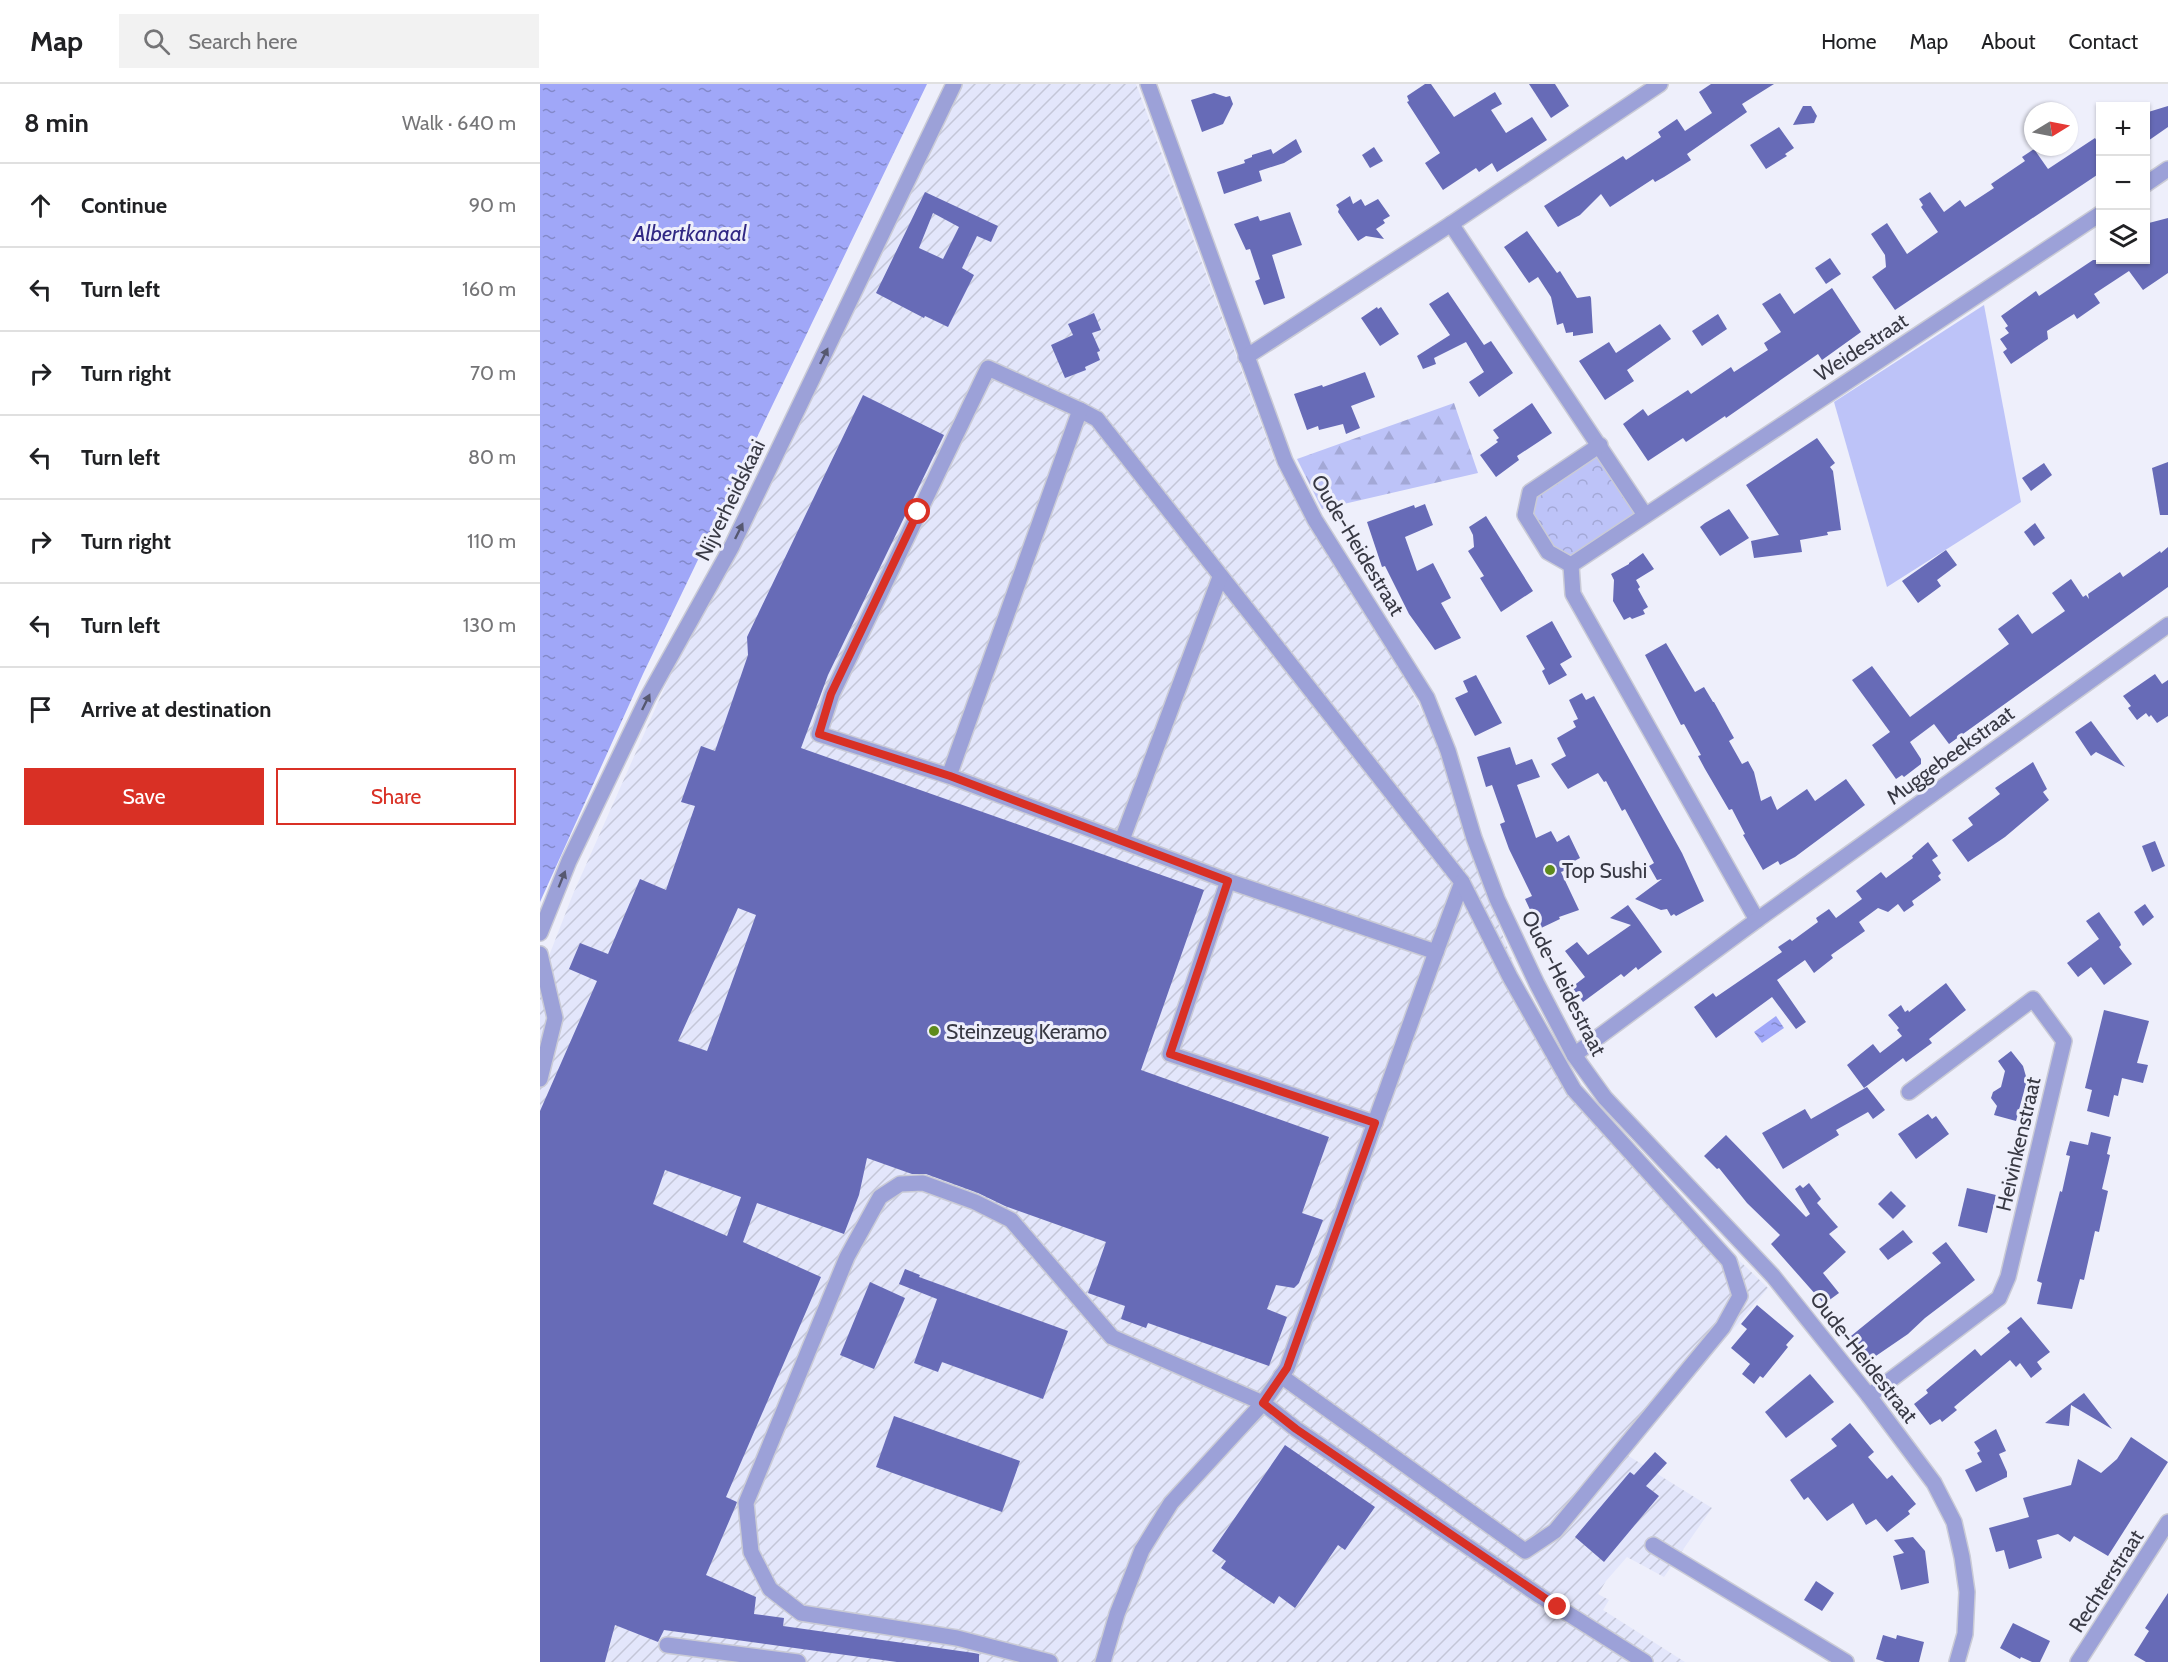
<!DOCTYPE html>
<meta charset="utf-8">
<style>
body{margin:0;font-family:Cabin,sans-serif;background:#f2f2f2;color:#202124}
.controls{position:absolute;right:18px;top:18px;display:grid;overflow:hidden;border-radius:0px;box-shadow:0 2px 4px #0004}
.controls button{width:54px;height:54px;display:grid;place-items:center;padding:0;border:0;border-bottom:2px solid #e0e0e0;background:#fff;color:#202124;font:30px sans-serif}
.compass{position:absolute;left:1484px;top:18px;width:54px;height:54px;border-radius:50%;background:#fff;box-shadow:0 2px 4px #0004;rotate:80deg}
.stop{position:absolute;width:18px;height:18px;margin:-14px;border:4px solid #d93025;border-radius:50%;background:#fff}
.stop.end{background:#d93025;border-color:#fff;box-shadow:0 2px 6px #0008}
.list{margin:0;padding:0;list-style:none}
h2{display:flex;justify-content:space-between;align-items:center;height:78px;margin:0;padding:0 24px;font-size:26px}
h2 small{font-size:20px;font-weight:400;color:#757577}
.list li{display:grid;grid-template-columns:39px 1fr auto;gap:18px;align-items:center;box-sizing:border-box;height:84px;padding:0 24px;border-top:2px solid #e0e0e0}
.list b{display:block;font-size:22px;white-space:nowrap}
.list em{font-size:20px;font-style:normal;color:#757577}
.actions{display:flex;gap:12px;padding:18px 24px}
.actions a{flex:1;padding:14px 0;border:2px solid #d93025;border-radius:0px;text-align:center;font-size:21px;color:#d93025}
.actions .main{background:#d93025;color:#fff}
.icon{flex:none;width:33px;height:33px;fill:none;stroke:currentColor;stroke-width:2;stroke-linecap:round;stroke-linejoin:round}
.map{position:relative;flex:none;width:1628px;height:1578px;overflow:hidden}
header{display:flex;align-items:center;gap:36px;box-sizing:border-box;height:84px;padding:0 30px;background:#fff;border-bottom:2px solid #e0e0e0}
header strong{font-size:28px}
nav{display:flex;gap:33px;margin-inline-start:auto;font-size:21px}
.search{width:420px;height:54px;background:#f2f2f2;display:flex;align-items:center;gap:15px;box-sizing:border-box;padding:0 21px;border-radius:0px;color:#757577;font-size:22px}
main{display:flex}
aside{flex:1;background:#fff}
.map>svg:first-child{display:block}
</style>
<header>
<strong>Map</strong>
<div class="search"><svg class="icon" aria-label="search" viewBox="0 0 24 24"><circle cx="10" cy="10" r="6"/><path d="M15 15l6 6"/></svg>Search here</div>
<nav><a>Home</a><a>Map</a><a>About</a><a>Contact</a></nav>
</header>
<main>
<aside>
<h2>8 min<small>Walk · 640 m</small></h2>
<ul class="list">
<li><svg class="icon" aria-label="ahead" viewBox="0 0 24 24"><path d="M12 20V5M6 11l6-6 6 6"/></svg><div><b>Continue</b></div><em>90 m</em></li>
<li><svg class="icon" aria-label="left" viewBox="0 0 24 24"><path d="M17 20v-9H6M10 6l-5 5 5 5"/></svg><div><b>Turn left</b></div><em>160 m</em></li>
<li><svg class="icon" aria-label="right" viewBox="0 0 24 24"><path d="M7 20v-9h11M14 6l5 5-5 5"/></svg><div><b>Turn right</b></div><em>70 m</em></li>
<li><svg class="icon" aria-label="left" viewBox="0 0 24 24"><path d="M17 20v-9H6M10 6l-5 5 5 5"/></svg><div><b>Turn left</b></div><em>80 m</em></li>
<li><svg class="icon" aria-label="right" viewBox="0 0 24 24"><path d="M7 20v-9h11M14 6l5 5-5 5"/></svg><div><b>Turn right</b></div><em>110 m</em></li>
<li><svg class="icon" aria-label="left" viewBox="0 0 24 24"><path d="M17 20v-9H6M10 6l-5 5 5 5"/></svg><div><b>Turn left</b></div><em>130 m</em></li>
<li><svg class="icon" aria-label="arrive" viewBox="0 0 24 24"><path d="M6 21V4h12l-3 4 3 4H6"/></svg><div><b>Arrive at destination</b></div></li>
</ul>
<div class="actions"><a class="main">Save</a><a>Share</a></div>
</aside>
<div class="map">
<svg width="1628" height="1578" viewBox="0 0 1628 1578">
<defs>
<pattern id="industrial-furrows" width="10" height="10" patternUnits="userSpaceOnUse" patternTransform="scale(1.5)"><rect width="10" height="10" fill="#e3e6fb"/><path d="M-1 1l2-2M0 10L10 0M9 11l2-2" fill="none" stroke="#c4c6d8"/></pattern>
<pattern id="forest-firs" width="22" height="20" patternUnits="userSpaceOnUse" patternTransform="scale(1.5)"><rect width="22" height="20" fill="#bdc3f8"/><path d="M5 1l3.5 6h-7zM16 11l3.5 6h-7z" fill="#a3a8d6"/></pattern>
<pattern id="park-crowns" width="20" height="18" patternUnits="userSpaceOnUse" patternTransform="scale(1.5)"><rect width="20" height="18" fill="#bdc3f8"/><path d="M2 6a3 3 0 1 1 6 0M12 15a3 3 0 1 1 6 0" fill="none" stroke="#a3a8d6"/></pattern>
<pattern id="water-ripples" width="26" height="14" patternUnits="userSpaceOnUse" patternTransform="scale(1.5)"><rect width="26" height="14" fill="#a0a7f8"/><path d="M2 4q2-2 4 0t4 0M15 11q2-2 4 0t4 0" fill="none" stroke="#8389ca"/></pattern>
</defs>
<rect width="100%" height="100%" fill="#eeeffb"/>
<path fill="url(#industrial-furrows)" d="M407 0H596L736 380 767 439 858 583 890 642 953 826 978 891 1024 982 1112 1093 1228 1204 1087 1371 1172 1424 1124 1493 1087 1473 1066 1497 1058 1510 1069 1516 1063 1526 1145 1578H0V895L33 810 132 587Z"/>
<path fill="#bdc3f8" d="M1444 221 1481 418 1347 503 1294 318Z"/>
<path fill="url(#forest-firs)" d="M914 319 938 389 782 425 757 375Z"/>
<path fill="url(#park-crowns)" d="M1060 361 1105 431 1031 481 1008 468 985 431 990 408Z"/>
<g fill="url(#water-ripples)">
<path d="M0 0H387L103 590 0 818Z"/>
<path d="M1236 932 1244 944 1222 959 1214 948Z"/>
</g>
<g fill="#676bb7" fill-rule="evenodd">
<path d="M885 0H891L914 33 955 8 962 20 951 26 966 49 992 33 1007 56 957 88 952 79 939 88 936 84 903 106 885 79 900 69 867 18 869 17 867 12Z"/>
<path d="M989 0H1015L1029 22 1011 34Z"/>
<path d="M1171 0H1234L1202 20 1207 28 1147 70 1151 76 1124 93 1115 98 1113 95 1070 123 1061 110 1040 131 1018 143 1004 122 1083 72 1086 76 1121 53 1118 48 1137 35 1145 47 1172 29 1159 8Z"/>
<path d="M674 9 686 13 690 12 693 20 683 40 662 48 651 16Z"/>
<path d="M1263 22H1271L1277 32 1274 39 1253 41Z"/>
<path d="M1628 22V43L1605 59V29Z"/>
<path d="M1239 43 1254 64 1245 70 1247 72 1226 85 1210 61Z"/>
<path d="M1555 54 1560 62V89L1355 226 1332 193 1346 183 1345 171 1331 150 1347 139 1367 170 1398 148 1381 123 1383 121 1379 115 1390 108 1404 128 1420 116 1425 123 1454 104 1451 100 1485 77 1482 73 1494 65 1508 85Z"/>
<path d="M756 55 762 68 744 79 719 87 722 97 684 110 677 88 705 79 704 76 712 73V71L731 65 733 70Z"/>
<path d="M834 63 843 77 830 84 822 71Z"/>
<path d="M385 108 458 142 451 158 437 152 422 184 434 191 408 243 385 232 384 234 336 209ZM393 129 419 143 403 175 379 164Z"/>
<path d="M810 112 813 120 821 115 825 122 838 115 850 132 843 136 845 139 836 145 844 155 826 152 818 157 798 128 799 125 796 121Z"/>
<path d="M750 128 762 161 732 171 745 214 724 221 715 197 720 195 710 165 706 166 694 140 718 132 720 137Z"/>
<path d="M1628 134V189L1603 206 1589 187 1554 210 1560 219 1537 235 1534 230 1507 247 1508 255 1471 280 1463 268 1467 265 1460 255 1469 249 1465 244 1468 242 1461 232 1496 207 1499 212 1553 176H1605V140Z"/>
<path d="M987 147 1017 189 1020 187 1037 214 1050 212 1051 214 1053 249 1033 252V248L1026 249 1023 239 1017 241 1011 213 998 193 989 199 969 170 964 163Z"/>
<path d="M1290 174 1301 190 1286 200 1275 184Z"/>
<path d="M1292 204 1321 248 1282 276 1278 270 1186 334 1185 332 1146 358 1143 354 1108 377 1083 340 1103 325 1108 332 1148 306 1151 310 1191 283 1194 288 1228 266 1224 259 1241 248 1222 220 1240 209 1254 230Z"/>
<path d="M908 208 944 261 951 257 973 289 939 313 929 298 944 288 926 258 894 274 896 280 883 285 877 272 910 251 889 220Z"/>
<path d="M837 223 838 225 841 223 859 250 840 262 821 234Z"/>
<path d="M554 229 561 246 552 249 560 267 557 268 560 276 545 283 546 286 525 294 511 261 533 251 528 240Z"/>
<path d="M1178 230 1187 245 1162 262 1152 247Z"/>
<path d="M1120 240 1131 255 1087 286 1094 297 1065 316 1039 277 1069 258 1076 269Z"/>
<path d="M825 288 835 313 811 322 820 344 806 350 803 340 779 346 778 342 767 346 754 310 782 301 783 303Z"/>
<path d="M323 311 404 351 288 591 261 664 664 806 601 986 789 1053 762 1129 783 1136 759 1199 754 1204 736 1201 727 1225 747 1233 729 1282 608 1239 606 1244 581 1235 585 1222 548 1209 566 1158 465 1122 438 1109 386 1090H372L327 1074 319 1111 304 1150 217 1119 203 1158 281 1193 186 1413 197 1418 196 1421 166 1491 216 1513 214 1530 244 1534 243 1542 434 1569 439 1570V1578H357L124 1546 118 1558 75 1541 65 1578H0V1027L57 897 29 885 40 859 68 870 100 795 126 806 155 722 141 718 161 662 175 667 208 571 207 553ZM198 824 216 831 167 967 138 957ZM125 1086 201 1113 187 1152 113 1120Z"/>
<path d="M992 319 1012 349 977 372 979 376 956 393 940 371 958 358 956 356 959 354 953 346Z"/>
<path d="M1277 354 1295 379 1290 383 1293 387 1301 446 1287 448 1288 451 1260 456 1262 468 1214 474 1211 457 1239 451 1206 401Z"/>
<path d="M1628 378V431H1620L1612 384Z"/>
<path d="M1504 379 1512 391 1491 407 1482 394Z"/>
<path d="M885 420 893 441 865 453 877 487 893 479 911 514 901 519 921 554 895 566 869 530 845 482 842 483 827 438 874 421 875 424Z"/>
<path d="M1189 425 1209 454 1180 472 1160 443 1165 439Z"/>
<path d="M946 432 993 507 961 528 940 494 944 492 928 467 934 463 933 451 929 443Z"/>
<path d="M1495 439 1505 454 1494 462 1484 448Z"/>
<path d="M1628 463V503L1409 660 1394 640 1370 658 1381 675V680L1364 693 1362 691 1356 695 1332 661 1350 648 1312 596 1332 582 1370 633 1469 560 1458 545 1478 530 1492 550 1525 527 1512 509 1531 495 1543 513 1546 511 1549 515 1548 510 1580 488 1583 493 1620 467 1621 469Z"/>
<path d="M1406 466 1417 481 1397 496 1401 502 1378 519 1362 497Z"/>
<path d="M1103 469 1114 485 1096 496 1100 503 1098 505 1108 523 1103 526 1105 530 1092 535 1090 533 1084 536 1073 517 1074 496 1071 490 1089 480V479Z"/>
<path d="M1012 537 1032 573 1020 580 1027 591 1009 601 1002 587 1005 585 986 552Z"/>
<path d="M1126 559 1155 608 1164 603 1173 618H1174L1194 654 1189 657 1202 680 1208 677 1214 688 1221 717 1231 712 1237 726 1267 705 1275 717 1306 695 1325 721 1255 773 1240 781 1238 777 1223 786 1203 751 1205 750 1192 725 1189 726 1165 685 1158 672 1161 671 1144 640 1141 641 1105 571Z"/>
<path d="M1615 590 1622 600 1628 596V632L1617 639 1611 631 1609 633 1606 629 1597 636 1588 624 1591 622 1583 612Z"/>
<path d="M936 591 962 639 935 652 915 614 928 608 923 597Z"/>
<path d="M1042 609 1046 616 1054 612 1142 769 1164 817 1136 832 1134 830 1131 832 1127 825 1121 826 1095 815 1122 795 1117 796 1109 782 1114 779 1085 725 1082 727 1066 697 1064 698 1058 689 1028 705 1011 680 1026 672 1017 654 1036 643 1033 637 1038 635 1029 616Z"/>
<path d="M1551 637 1585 683 1556 668 1551 672 1535 648Z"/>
<path d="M970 663 976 681 992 675 1000 693 977 701 996 754 1011 747 1017 758 1029 751 1040 774 1027 781 1029 785 1021 788 1039 826 1019 833 1020 835 999 845 985 815 992 812 969 765 960 740 965 738 952 701 946 703 937 673Z"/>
<path d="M1493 678 1507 705 1503 708 1509 716 1465 753 1428 778 1412 756 1433 741 1428 734 1460 710 1455 704Z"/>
<path d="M1615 757 1625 782 1612 788 1602 762Z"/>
<path d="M1388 758 1398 772 1392 776 1401 789 1398 792 1401 796 1372 817 1374 821 1364 828 1358 820 1348 828 1338 824 1319 838 1325 847 1291 871 1293 874 1274 889 1265 876 1237 896 1266 938 1256 945 1232 913 1176 954 1154 923 1173 909 1176 913 1242 868 1238 863 1250 855 1252 857 1278 838 1276 834 1289 825 1296 834 1322 815 1316 807 1341 788 1346 794 1373 774 1372 772Z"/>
<path d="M1605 820 1614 833 1603 842 1594 828Z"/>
<path d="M1088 821 1122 868 1098 886 1096 883 1084 893 1081 890 1043 918 1032 903 1045 893 1025 867 1037 858 1048 871 1091 841 1070 834Z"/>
<path d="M1559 828 1580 858 1581 861 1579 863 1592 880 1564 901 1551 883 1538 893 1527 879 1559 855 1546 837Z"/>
<path d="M1406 899 1426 926 1389 955 1392 959 1366 978 1363 974 1324 1004 1307 981 1333 960 1340 969 1362 952 1357 946 1359 944 1348 931 1361 921 1365 928 1368 926 1369 928Z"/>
<path d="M1564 926 1609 937 1597 979 1608 981 1603 999 1582 994 1578 1012 1574 1011 1569 1033 1547 1027 1552 1006 1545 1004Z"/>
<path d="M1471 967 1483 982 1487 996 1476 1037 1454 1031 1457 1022 1451 1014 1453 1008 1461 1003 1465 987 1458 977Z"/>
<path d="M1327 1003 1345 1026 1333 1035 1328 1028 1296 1046 1299 1051 1243 1085 1222 1049 1265 1025 1271 1035Z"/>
<path d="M1388 1030 1392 1035 1396 1032 1409 1050 1376 1075 1358 1050Z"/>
<path d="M1551 1048 1571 1053 1567 1070 1570 1071 1562 1105 1568 1107 1559 1148 1555 1147 1544 1196 1540 1195 1532 1225 1497 1220 1502 1199 1497 1197 1520 1107 1522 1108 1530 1072 1526 1071 1530 1057 1548 1061Z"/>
<path d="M1186 1051 1266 1133 1270 1130 1255 1105 1260 1101 1263 1104 1269 1099 1281 1115 1277 1119 1298 1143 1289 1150 1306 1168 1283 1189 1299 1209 1284 1220 1231 1160 1240 1151 1207 1119 1179 1084 1177 1085 1164 1072Z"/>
<path d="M1427 1104 1456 1111 1447 1149 1418 1142Z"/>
<path d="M1351 1107 1366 1122 1353 1135 1338 1120Z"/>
<path d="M1363 1146 1373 1158 1348 1176 1339 1165Z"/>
<path d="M1406 1158 1435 1196 1385 1234 1368 1250 1330 1276 1311 1252 1401 1179 1392 1169Z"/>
<path d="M365 1185 380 1191 379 1193 528 1247 503 1315 402 1278 398 1288 374 1279 397 1215 359 1200Z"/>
<path d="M330 1198 365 1214 334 1285 300 1271Z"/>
<path d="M1217 1221 1254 1252 1246 1261 1248 1263 1223 1294 1220 1292 1214 1300 1202 1290 1210 1280 1191 1264 1207 1245 1201 1240Z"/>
<path d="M1481 1233 1510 1268 1497 1278 1502 1285 1491 1294 1480 1279 1476 1283 1470 1276 1414 1323 1417 1326 1402 1338 1400 1335 1390 1341 1374 1320 1388 1309 1386 1306 1435 1265 1441 1272 1470 1248 1467 1244Z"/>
<path d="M1270 1290 1294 1318 1246 1354 1225 1328Z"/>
<path d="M1544 1309 1572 1345 1531 1321 1529 1342 1505 1339Z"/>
<path d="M354 1332 480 1377 462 1428 336 1383Z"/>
<path d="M1310 1339 1334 1368 1328 1373 1347 1395 1352 1391 1376 1420 1368 1427 1370 1430 1347 1448 1336 1435 1326 1441 1313 1419 1287 1437 1268 1413 1264 1416 1250 1396 1297 1362 1291 1355Z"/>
<path d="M1456 1345 1466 1367 1459 1370 1467 1388V1393L1436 1408 1425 1386 1442 1378 1437 1369 1440 1367 1434 1358Z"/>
<path d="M1591 1353 1628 1378 1568 1472 1534 1452 1530 1458 1518 1450 1497 1456 1502 1474 1469 1485 1464 1466 1456 1468 1449 1444 1489 1433 1483 1414 1531 1401 1538 1375 1561 1389 1577 1375Z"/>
<path d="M745 1361 835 1423 805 1466 798 1461 755 1524 739 1512 734 1520 681 1484 686 1477 672 1467Z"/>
<path d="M1115 1368 1127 1379 1106 1402 1119 1412 1064 1478 1035 1453 1090 1388 1094 1391Z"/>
<path d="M1373 1453 1385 1467 1389 1499 1361 1506 1353 1472 1364 1469 1354 1456Z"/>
<path d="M1276 1497 1294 1509 1282 1527 1264 1516Z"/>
<path d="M1628 1509V1578H1606L1594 1571 1609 1547 1605 1544Z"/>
<path d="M1473 1539 1510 1557 1500 1578H1492L1481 1573 1480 1575 1460 1564Z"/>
<path d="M1343 1551 1356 1555 1357 1551 1384 1558 1379 1578H1345L1336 1575Z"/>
</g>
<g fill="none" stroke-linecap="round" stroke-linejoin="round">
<defs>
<g id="minor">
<path d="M608 0 745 377 775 436 887 614 908 667 934 754 957 815 997 900 1034 971 1065 1014 1233 1192 1329 1312 1394 1399 1414 1438 1422 1473 1427 1508 1425 1550 1417 1578"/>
<path d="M1606 100 1628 85"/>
<path d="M911 140 1105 431"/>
<path d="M706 273 911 140 1120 0"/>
<path d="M540 326 557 335 922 798 896 868"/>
<path d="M1060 361 990 408 985 431 1008 468 1031 481 1560 130"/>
<path d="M1031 481 1033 510 1217 836"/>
<path d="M409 692 540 326 448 284 292 610 279 650 409 692 688 797 896 868 747 1284 723 1319 631 1419 602 1466 577 1530 563 1578"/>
<path d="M582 756 680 493"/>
<path d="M688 797 630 970 835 1039"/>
<path d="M0 849 29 777 108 613 192 462 414 0"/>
<path d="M0 870 15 934 0 995"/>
<path d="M1034 971 1217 836 1628 541"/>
<path d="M741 1292 985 1467 1015 1447 1183 1243 1200 1212 1189 1177 1034 1006 970 893 922 798"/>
<path d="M1329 1312 1459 1214 1468 1193 1524 957 1493 915 1369 1008"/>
<path d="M1113 1461 1306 1578"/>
<path d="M127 1561 258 1578"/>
<path d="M510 1578 417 1554 261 1529 230 1505 211 1468 206 1419 307 1173 340 1113 360 1100 383 1099 435 1118 471 1136 572 1253 723 1319 756 1345 1000 1512 1105 1578"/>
<path d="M1538 1578 1628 1438"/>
</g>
</defs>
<use href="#minor" stroke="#cacbd6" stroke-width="18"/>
<use href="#minor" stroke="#9ca1d8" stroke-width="15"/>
</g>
<defs><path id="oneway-solid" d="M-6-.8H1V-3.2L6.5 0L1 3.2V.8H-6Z" transform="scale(1.5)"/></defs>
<g fill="#565870">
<use href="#oneway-solid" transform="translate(284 272) rotate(-64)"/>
<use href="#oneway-solid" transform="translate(199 447) rotate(-64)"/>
<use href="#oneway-solid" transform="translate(106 618) rotate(-64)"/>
<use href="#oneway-solid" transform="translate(22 795) rotate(-68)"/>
</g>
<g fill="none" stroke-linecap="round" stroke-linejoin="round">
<path stroke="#d93025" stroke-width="8" d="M378 428 291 610 279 650 410 692 688 797 630 970 835 1039 747 1284 723 1319 756 1345 1018 1523"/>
</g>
<g fill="#5e8b1c" stroke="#eeeffb" stroke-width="2">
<circle cx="1010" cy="786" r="6"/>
<circle cx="394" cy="947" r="6"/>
</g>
<g text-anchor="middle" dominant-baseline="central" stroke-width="6" stroke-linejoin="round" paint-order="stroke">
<g font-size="21" fill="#383944" stroke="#eeeffb">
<text transform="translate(1321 263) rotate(-33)">Weidestraat</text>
<text transform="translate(190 416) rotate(-64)">Nijverheidskaai</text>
<text transform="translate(818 461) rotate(59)">Oude-Heidestraat</text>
<text transform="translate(1410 671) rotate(-36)">Muggebeekstraat</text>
<text transform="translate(1024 899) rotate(63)">Oude-Heidestraat</text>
<text transform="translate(1478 1060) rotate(-77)">Heivinkenstraat</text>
<text transform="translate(1324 1273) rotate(52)">Oude-Heidestraat</text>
<text transform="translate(1566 1497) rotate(-57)">Rechterstraat</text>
</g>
<g font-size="21" fill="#383944" stroke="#eeeffb" text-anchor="start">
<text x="1022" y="786">Top Sushi</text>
<text x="406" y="947">Steinzeug Keramo</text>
</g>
<g font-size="22" font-style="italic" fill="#312884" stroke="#eeeffb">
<text x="150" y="149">Albertkanaal</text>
</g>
</g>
</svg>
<div class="controls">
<button>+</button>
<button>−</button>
<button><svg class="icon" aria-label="layers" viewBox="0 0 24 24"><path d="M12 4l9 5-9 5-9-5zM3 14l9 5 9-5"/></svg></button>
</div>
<svg class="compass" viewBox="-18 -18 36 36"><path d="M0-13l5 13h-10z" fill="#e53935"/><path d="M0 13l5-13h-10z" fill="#757577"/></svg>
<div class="stop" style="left:378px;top:428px"></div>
<div class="stop end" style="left:1018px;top:1523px"></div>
</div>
</main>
